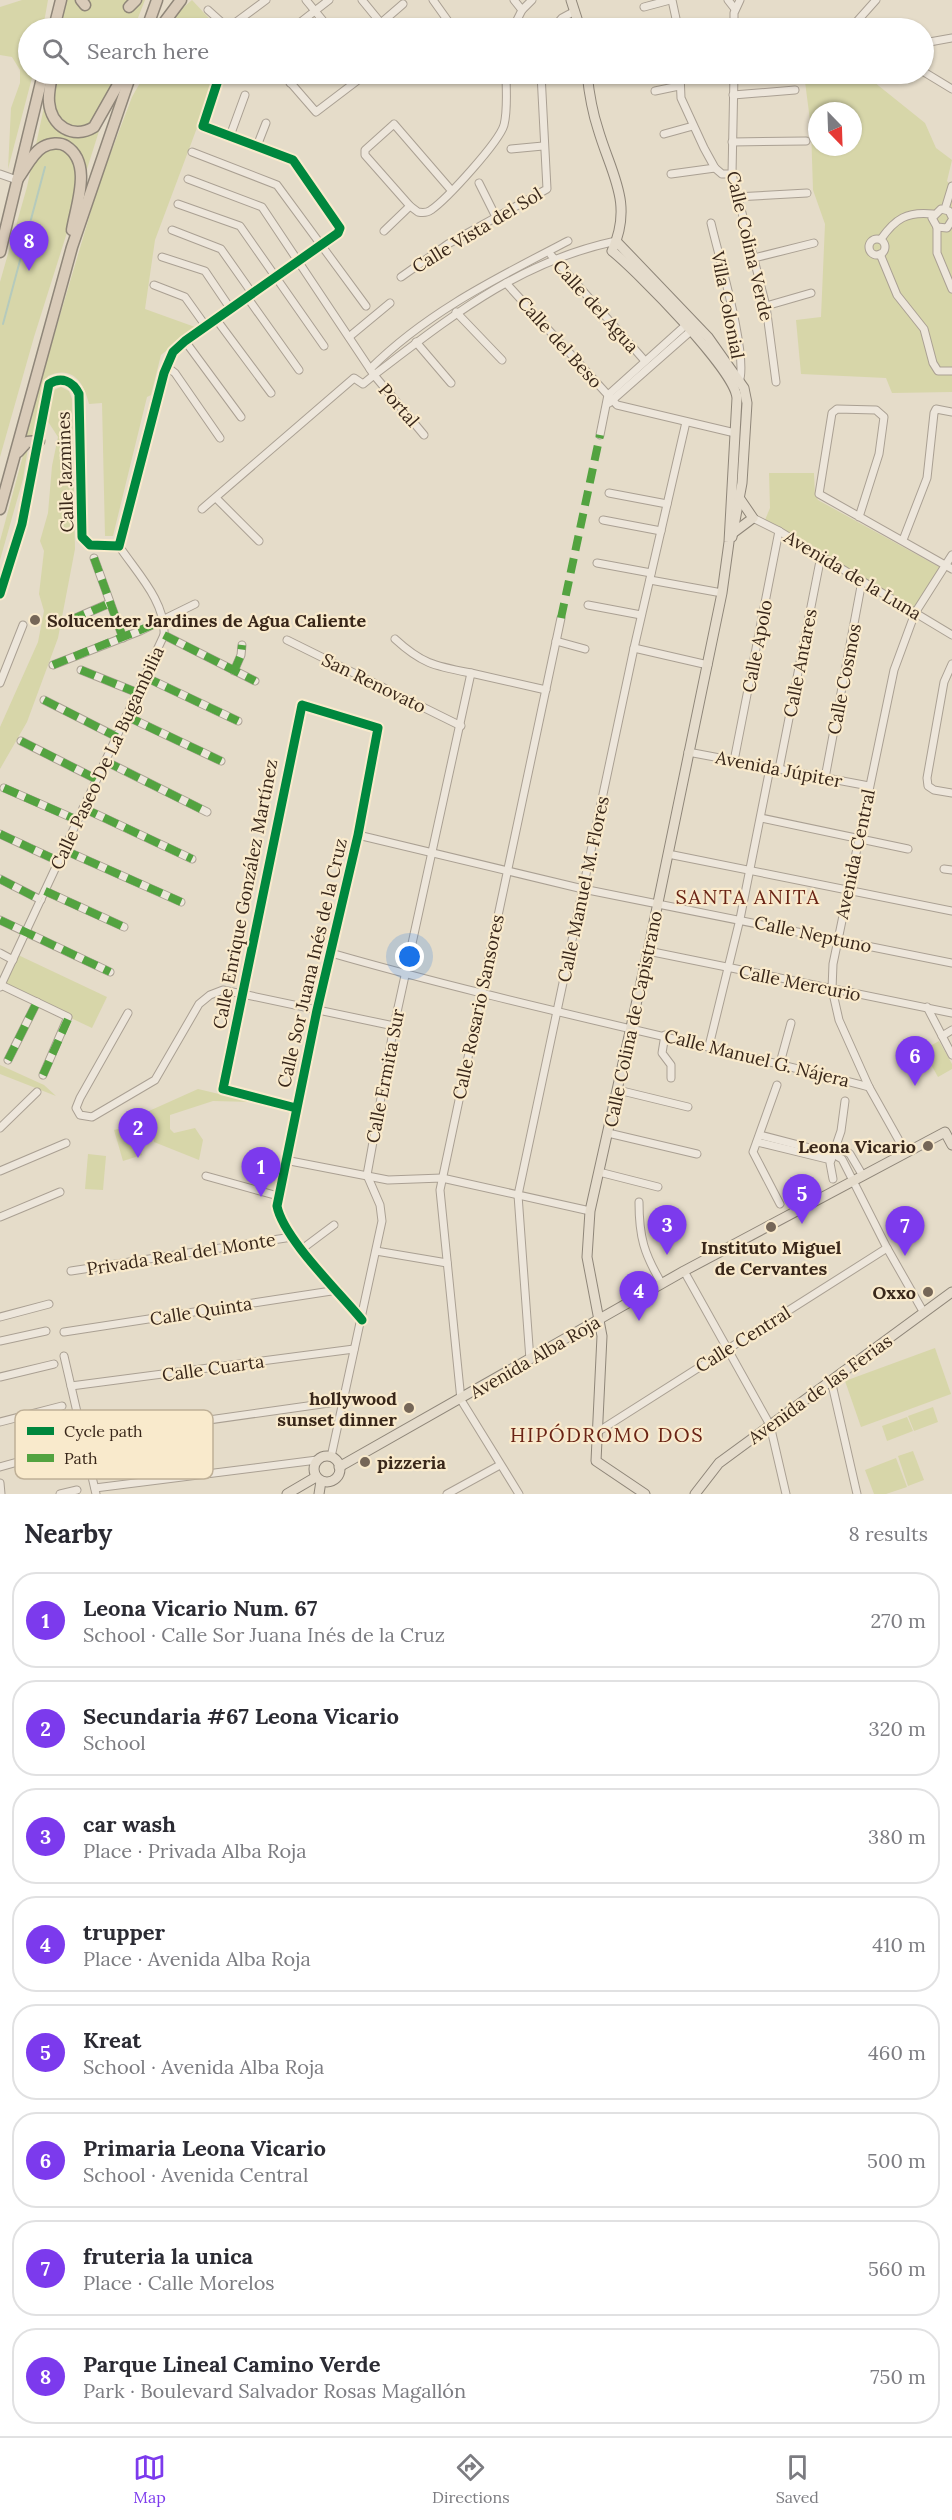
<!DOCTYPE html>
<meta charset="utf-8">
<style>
body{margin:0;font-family:Lora,serif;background:#f2f2f3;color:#2b2b33}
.compass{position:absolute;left:808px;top:102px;width:54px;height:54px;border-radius:50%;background:#fff;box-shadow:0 2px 4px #0004;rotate:157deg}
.you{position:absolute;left:410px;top:957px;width:21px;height:21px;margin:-15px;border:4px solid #fff;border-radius:50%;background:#1a73e8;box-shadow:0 0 0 9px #1a73e833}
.badge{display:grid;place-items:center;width:39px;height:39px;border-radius:50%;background:#7c3aed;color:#fff;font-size:20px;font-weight:700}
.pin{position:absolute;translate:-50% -50px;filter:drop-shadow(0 2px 3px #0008)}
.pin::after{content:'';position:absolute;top:32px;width:21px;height:18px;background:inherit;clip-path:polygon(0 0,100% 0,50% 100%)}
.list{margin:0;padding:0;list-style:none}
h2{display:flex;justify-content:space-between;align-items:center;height:78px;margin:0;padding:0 24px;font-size:26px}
h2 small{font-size:20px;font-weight:400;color:#7c7c81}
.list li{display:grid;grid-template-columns:39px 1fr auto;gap:18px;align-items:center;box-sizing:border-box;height:96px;margin:0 12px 12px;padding:0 12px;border:2px solid #e1e1e2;border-radius:24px}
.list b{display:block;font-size:22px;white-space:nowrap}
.list p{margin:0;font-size:20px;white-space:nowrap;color:#7c7c81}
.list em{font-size:20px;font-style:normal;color:#7c7c81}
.icon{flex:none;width:33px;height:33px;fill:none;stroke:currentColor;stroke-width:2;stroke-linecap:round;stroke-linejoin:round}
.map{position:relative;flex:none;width:952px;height:1494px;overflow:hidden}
.search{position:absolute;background:#fff;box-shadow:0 2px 4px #0004;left:18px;right:18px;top:18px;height:66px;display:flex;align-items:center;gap:15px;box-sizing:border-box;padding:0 21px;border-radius:33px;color:#7c7c81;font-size:22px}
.sheet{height:942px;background:#fff}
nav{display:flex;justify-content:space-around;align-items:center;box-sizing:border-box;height:84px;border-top:2px solid #e1e1e2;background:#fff;font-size:16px;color:#7c7c81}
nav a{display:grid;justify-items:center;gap:3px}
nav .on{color:#7c3aed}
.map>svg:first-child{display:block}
</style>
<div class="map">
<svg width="952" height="1494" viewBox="0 0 952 1494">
<rect width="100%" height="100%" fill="#e5dcc9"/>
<g fill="#d7d6a9" fill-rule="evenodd">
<path d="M22 0H48L43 28H28V74H33L8 169 11 108 20 83V70L12 57 0 55V7Z"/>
<path d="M66 0H145L134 28H60Z"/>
<path d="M192 0 218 28H165L168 21Z"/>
<path d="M51 74H117L34 337 0 457V282L27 187Z"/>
<path d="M145 74H214L204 109 155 240 145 309 195 327 161 355 151 395 147 397 113 536H105L102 403 89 404C84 382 72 365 48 376L43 386 35 435 23 440 99 184 132 97Z"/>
<path d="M804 74H864L925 123 936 148 952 160 947 181 952 187V392L892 393 886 378 801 374 796 320 821 317 825 224 813 190 811 128ZM817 111H853V147H817Z"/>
<path d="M61 387 69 391 72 399 75 549 58 638 27 722 0 769V727L38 642 44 611 39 594 44 551 40 541 48 513 52 466 58 437 47 420 51 391Z"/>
<path d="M25 448H28L23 479 0 560V541Z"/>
<path d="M769 473H814L815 495 818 500 941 568 914 608 765 520 770 508Z"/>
<path d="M16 954 107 997 92 1028 1 985Z"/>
<path d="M939 1041 952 1064V1069L938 1077 923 1050Z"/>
<path d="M0 1065 44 1085 56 1096 0 1074Z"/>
<path d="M198 1089 253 1102 213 1101 170 1115V1129L174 1133 195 1128 203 1140 199 1160 154 1142 149 1111Z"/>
<path d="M133 1125 142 1155 123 1161 114 1130Z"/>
<path d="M88 1154 106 1156 103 1190 85 1189Z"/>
<path d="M935 1348 951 1394 861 1427 845 1381Z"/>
<path d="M933 1407 938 1422 914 1431 908 1416Z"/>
<path d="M907 1417 913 1431 887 1441 882 1426Z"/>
<path d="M913 1451 924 1480 908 1486 898 1456Z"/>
<path d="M896 1458 907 1487 886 1494H874L865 1470Z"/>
</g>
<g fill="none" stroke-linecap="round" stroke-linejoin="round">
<path stroke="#b5cabc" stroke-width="2" d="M3 324 45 167"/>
<defs>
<g id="minor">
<path d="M306 0 329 28"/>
<path d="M362 0 385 28"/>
<path d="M433 0 453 28"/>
<path d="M514 0 522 10"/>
<path d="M672 0 678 28"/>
<path d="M728 0 735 9"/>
<path d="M644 7 670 0"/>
<path d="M208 10 228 28 266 0"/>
<path d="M381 23 403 4"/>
<path d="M293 28 329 0"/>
<path d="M513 28 522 10 532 0"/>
<path d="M553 28 562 18 575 11"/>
<path d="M734 28V13L740 0"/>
<path d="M851 28 876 0"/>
<path d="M924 43 952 38"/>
<path d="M924 72 952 89"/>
<path d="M283 74 316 112 366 74"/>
<path d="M680 74 681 98 704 148 715 168 722 174H732"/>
<path d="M734 74 732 174 766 306 776 382"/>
<path d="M290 83 302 74"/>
<path d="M655 91 679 86"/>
<path d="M733 95 795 90"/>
<path d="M664 134 693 126"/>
<path d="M230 136 245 95"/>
<path d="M732 142 806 141"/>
<path d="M257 146 266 123"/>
<path d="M511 149 543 146"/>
<path d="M192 152 277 185 366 306"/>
<path d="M0 174 17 180"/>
<path d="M671 174 715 168"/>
<path d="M188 179 262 207 374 375C452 316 518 262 616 241"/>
<path d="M479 183 497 219"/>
<path d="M451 190 394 124 365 150V155L410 206 418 212C423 213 427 213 431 210 447 199 499 142 504 125 508 109 506 90 506 74"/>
<path d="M735 197 807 193"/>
<path d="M178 204 240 226 324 346"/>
<path d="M945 209 952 186"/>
<path d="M952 217 949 211 941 209 932 218 937 227 947 228 952 220"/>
<path d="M711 223C718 254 749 357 739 382"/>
<path d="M937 227V253L952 289"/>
<path d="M172 230 221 249 252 293"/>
<path d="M384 231 410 206"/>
<path d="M881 239C895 219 907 211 933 214"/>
<circle cx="877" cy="247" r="8"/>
<path d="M880 254 897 295 924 329 933 363 938 371H952"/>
<path d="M551 255 645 361"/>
<path d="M162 257 205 271 230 308"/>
<path d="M754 258 814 243"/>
<path d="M401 277 448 244 547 189 541 74"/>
<path d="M506 283 617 405 735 433"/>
<path d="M154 285 185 297 205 325"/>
<path d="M247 297 299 370"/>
<path d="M766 306 811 293"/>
<path d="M456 312 502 360"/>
<path d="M216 319 271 393"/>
<path d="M349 337 390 303"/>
<path d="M185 341 241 417"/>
<path d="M416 342 451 383"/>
<path d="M166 366 175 373 220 438"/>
<path d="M370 369C427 312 497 278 568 241"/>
<path d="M609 403 693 329"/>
<path d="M600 435 608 395 688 323"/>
<path d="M609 493 667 504"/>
<path d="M216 498 259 541"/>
<path d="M202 509 354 378 363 384 374 375 424 435"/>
<path d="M859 517 879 454 884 417 876 410 837 409 832 413 819 494 952 569"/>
<path d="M753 518 779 531 952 635"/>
<path d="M603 520 661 531"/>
<path d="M903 540 927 478 934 413 936 409 952 412"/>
<path d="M94 558 123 638"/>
<path d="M597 563 651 573"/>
<path d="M650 580 722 593"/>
<path d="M0 594 22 524 49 384C61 376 73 381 79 394L82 537 90 545 119 546 164 373 173 352 185 341 338 233 340 228 293 160 203 126 220 74"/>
<path d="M588 605 641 615"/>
<path d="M71 620 110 603"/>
<path d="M164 635 255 681"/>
<path d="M395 639C422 664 435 666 471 673"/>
<path d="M287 640 461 726"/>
<path d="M556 641 585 649"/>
<path d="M634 648 708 665"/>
<path d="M952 664 944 682 927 778 928 786 934 790 952 793"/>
<path d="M53 665 140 631 195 604"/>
<path d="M81 670 138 693"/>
<path d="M234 671 241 655 242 645"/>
<path d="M145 677 238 721"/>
<path d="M0 683 23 625"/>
<path d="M44 700 117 737"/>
<path d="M126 716 221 761"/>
<path d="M21 741 96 779"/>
<path d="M688 752 869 786"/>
<path d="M105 761 207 812"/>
<path d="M734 761 779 531"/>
<path d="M779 769 821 556"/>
<path d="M825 778 862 581"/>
<path d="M4 788 77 820"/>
<path d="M83 808 192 859"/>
<path d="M761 818 908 849"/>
<path d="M0 834 58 861"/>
<path d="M358 835 583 889 952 963"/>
<path d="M64 850 181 902"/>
<path d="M668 854 952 911"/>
<path d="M944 869 952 870"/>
<path d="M0 879 41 900"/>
<path d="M45 891 124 927"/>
<path d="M0 920 110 972"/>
<path d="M648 951 952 1013"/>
<path d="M0 953 13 960"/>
<path d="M331 953C508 1004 690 1040 869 1087"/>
<path d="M1 985 68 1017 43 1075"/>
<path d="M0 987 164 635C166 602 137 573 119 546"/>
<path d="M927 1007 952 1055"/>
<path d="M128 1013 80 1098 76 1108 80 1115 92 1117 155 1080 199 1004 210 995 223 990 394 1026"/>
<path d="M665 1035 662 1053 671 1065V1078"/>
<path d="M942 1036 952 1030"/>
<path d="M709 1046 740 919 770 768"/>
<path d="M8 1060 37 1002"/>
<path d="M780 1063 791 1023"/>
<path d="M777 1085 753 1152 780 1204"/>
<path d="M618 1090 688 1107"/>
<path d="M296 1108 223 1089 302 705 378 728 358 835 317 1010 277 1206C283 1238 340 1293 362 1320"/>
<path d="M0 1128 37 1092"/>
<path d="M608 1133 697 1154"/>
<path d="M760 1135 833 1154 842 1159 887 1248 924 1313"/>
<path d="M757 1142 831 1160"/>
<path d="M837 1145 850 1154 863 1176"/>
<path d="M906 1153 869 1087 839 1020 832 989 833 964 894 670 915 613 952 555"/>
<path d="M285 1160 388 1180 442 1178 590 1211"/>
<path d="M0 1171 66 1143"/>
<path d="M599 1172 658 1187"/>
<path d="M206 1176 278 1196"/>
<path d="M833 1179 830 1163 841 1131 845 1101"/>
<path d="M639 1202C639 1237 644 1254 662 1284"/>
<path d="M0 1217 60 1192"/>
<path d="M302 1249 334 1225"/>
<path d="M376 1251 447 1263"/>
<path d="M71 1271 292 1237"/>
<path d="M684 1271 770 1425 786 1494"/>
<path d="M0 1317 49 1304"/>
<path d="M64 1332 338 1290"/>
<path d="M0 1341 46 1331"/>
<path d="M64 1356 96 1494"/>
<path d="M530 1360 518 1195 634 648 686 422"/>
<path d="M0 1377 54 1364"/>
<path d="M831 1380 857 1494"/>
<path d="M71 1386 354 1349"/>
<path d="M0 1422 62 1406"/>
<path d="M599 1431 887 1248"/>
<path d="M82 1438 343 1401"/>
<path d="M331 1457 382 1221 380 1205 367 1175 394 1026 471 673 546 690"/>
<path d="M0 1467 68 1448"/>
<path d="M0 1483 1 1494"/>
<path d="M95 1488 317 1460"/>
<path d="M60 1494 77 1490"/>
<path d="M447 1494 500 1465"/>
<path d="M519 1494 461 1400 440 1190 561 618"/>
</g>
<g id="major">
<path d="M571 0 580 28"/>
<path d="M587 74C589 92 592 111 598 129 611 174 634 203 612 251 637 271 735 370 737 398L729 542 722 593 648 951 590 1211 587 1257 602 1336 596 1461 645 1494"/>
<path d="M616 241 708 337 744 388 747 403 742 483 732 537"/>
<path d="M733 533 753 518 738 496"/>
<circle cx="327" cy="1469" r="13"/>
<path d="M339 1467 684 1271 945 1132 952 1145"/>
<path d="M287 1494 316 1477"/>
<path d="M319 1494 321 1481"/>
<path d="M695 1494 719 1463 952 1292"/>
</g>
<g id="highway">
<path d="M81 0 85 5"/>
<path d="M129 7 136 0"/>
<path d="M54 28 61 0"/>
<path d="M147 28 157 0"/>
<path d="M160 28 181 0"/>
<path d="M52 74C51 83 48 93 49 102 51 126 73 140 94 127L124 74"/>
<path d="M17 180C25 170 32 153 43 147 50 143 60 142 66 146 93 163 76 205 72 230"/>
<path d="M0 252 43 74"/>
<path d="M18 452 27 442 39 441"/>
<path d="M0 509 72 247 131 74"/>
</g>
</defs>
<use href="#minor" stroke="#aaa093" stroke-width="9"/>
<use href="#major" stroke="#8f8679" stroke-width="11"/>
<use href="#highway" stroke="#8f8679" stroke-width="13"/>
<use href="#minor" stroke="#ede6db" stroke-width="7"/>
<use href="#major" stroke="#e5dccc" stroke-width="9"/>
<use href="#highway" stroke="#d9cbb9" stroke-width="10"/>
<g stroke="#53a340" stroke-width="8" stroke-dasharray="15 8" stroke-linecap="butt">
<path d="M94 558 123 638"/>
<path d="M561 618 600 435"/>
<path d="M71 620 110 603"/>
<path d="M164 635 255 681"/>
<path d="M53 665 165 620"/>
<path d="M81 670 138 693"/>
<path d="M234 671 241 655 242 645"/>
<path d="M145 677 238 721"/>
<path d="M44 700 117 737"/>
<path d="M126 716 221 761"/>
<path d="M21 741 96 779"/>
<path d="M105 761 207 812"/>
<path d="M4 788 77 820"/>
<path d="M83 808 192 859"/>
<path d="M0 834 58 861"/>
<path d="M64 850 181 902"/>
<path d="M0 879 41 900"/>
<path d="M45 891 124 927"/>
<path d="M0 920 110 972"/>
<path d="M8 1060 37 1002"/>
<path d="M43 1075 68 1019"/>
</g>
<defs>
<g id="cycleway">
<path d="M0 594 22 524 49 384C61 376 73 381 79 394L82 537 90 545 119 546 164 373 173 352 185 341 338 233 340 228 293 160 203 126 220 74"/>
<path d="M296 1108 223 1089 302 705 378 728 358 835 317 1010 277 1206C283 1238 340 1293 362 1320"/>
</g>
</defs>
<use href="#cycleway" stroke="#f9eacc" stroke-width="13"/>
<use href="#cycleway" stroke="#00873e" stroke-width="9"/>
</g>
<g fill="#756657" stroke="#f9eacc" stroke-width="2">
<circle cx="35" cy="620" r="6"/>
<circle cx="928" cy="1146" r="6"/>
<circle cx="771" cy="1227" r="6"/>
<circle cx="928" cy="1292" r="6"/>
<circle cx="409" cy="1408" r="6"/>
<circle cx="365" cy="1462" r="6"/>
</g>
<g text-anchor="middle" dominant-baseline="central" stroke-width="4.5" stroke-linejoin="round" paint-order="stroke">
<g font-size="18" fill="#39271a" stroke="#f9eacc">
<text transform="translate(477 230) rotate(-31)">Calle Vista del Sol</text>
<text transform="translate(750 246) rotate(77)">Calle Colina Verde</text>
<text transform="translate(728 305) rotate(79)">Villa Colonial</text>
<text transform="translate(596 306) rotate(48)">Calle del Agua</text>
<text transform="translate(560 342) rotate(48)">Calle del Beso</text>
<text transform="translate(399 405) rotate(49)">Portal</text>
<text transform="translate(65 472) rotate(-92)">Calle Jazmines</text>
<text transform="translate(853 575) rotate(31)">Avenida de la Luna</text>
<text transform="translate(757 646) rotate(-79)">Calle Apolo</text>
<text transform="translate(800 663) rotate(-79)">Calle Antares</text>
<text transform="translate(844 679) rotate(-79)">Calle Cosmos</text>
<text transform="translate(374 683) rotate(26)">San Renovato</text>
<text transform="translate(107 758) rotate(-65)">Calle Paseo De La Bugambilia</text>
<text transform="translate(779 769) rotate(11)">Avenida Júpiter</text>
<text transform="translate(855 854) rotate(-78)">Avenida Central</text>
<text transform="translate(583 889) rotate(-78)">Calle Manuel M. Flores</text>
<text transform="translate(245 894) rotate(-79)">Calle Enrique González Martínez</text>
<text transform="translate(813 934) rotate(12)">Calle Neptuno</text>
<text transform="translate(312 963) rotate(-77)">Calle Sor Juana Inés de la Cruz</text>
<text transform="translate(800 983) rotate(11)">Calle Mercurio</text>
<text transform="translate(478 1007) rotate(-78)">Calle Rosario Sansores</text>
<text transform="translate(633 1019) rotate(-78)">Calle Colina de Capistrano</text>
<text transform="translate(757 1058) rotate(14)">Calle Manuel G. Nájera</text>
<text transform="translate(385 1076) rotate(-79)">Calle Ermita Sur</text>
<text transform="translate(181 1254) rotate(-9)">Privada Real del Monte</text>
<text transform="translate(201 1311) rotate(-9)">Calle Quinta</text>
<text transform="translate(743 1339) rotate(-32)">Calle Central</text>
<text transform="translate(535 1357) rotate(-30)">Avenida Alba Roja</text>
<text transform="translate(213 1368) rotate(-8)">Calle Cuarta</text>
<text transform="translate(820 1389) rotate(-36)">Avenida de las Ferias</text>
</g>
<g font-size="18" font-weight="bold" fill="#39271a" stroke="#f9eacc" text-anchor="end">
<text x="47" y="620" text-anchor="start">Solucenter Jardines de Agua Caliente</text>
<text x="916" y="1146">Leona Vicario</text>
<text x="771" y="1247" text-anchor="middle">Instituto Miguel<tspan x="771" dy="21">de Cervantes</tspan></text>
<text x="916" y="1292">Oxxo</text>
<text x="397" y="1398">hollywood<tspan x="397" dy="21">sunset dinner</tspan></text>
<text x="377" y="1462" text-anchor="start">pizzeria</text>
</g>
<g font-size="20" letter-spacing="1.5" fill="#6a2315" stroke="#f9eacc">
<text x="748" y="896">SANTA ANITA</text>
<text x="607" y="1434">HIPÓDROMO DOS</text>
</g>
</g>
<rect x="15" y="1410" width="198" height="69" rx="9" fill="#f9eacc" stroke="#bfb097" stroke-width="1.5"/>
<rect x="27" y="1427" width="27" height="8" fill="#00873e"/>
<rect x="27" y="1454" width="27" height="8" fill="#53a340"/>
<g font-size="16" fill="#39271a">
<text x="64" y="1437">Cycle path</text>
<text x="64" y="1464">Path</text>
</g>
</svg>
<svg class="compass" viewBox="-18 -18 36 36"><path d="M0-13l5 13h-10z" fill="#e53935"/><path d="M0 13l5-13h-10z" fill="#7c7c81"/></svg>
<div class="you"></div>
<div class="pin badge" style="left:261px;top:1197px">1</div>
<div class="pin badge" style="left:138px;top:1158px">2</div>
<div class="pin badge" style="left:667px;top:1255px">3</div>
<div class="pin badge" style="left:639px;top:1321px">4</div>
<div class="pin badge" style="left:802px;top:1224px">5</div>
<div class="pin badge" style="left:915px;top:1086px">6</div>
<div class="pin badge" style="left:905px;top:1256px">7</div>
<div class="pin badge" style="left:29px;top:271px">8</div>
<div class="search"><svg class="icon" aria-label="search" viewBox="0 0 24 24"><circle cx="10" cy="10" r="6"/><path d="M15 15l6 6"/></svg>Search here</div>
</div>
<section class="sheet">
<h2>Nearby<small>8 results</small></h2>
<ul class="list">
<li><span class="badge">1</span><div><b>Leona Vicario Num. 67</b><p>School · Calle Sor Juana Inés de la Cruz</p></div><em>270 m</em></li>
<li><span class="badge">2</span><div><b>Secundaria #67 Leona Vicario</b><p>School</p></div><em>320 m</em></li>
<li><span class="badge">3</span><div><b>car wash</b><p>Place · Privada Alba Roja</p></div><em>380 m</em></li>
<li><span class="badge">4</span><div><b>trupper</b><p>Place · Avenida Alba Roja</p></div><em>410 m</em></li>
<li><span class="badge">5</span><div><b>Kreat</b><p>School · Avenida Alba Roja</p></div><em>460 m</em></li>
<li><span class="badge">6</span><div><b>Primaria Leona Vicario</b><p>School · Avenida Central</p></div><em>500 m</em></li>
<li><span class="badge">7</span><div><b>fruteria la unica</b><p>Place · Calle Morelos</p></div><em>560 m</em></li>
<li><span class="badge">8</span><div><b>Parque Lineal Camino Verde</b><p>Park · Boulevard Salvador Rosas Magallón</p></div><em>750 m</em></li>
</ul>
</section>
<nav>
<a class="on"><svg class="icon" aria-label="map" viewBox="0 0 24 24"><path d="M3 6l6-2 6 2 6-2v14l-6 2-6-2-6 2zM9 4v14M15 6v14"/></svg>Map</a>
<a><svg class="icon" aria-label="directions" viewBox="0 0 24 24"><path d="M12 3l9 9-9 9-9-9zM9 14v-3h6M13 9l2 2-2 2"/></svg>Directions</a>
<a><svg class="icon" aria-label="saved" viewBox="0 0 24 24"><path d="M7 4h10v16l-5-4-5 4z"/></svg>Saved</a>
</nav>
